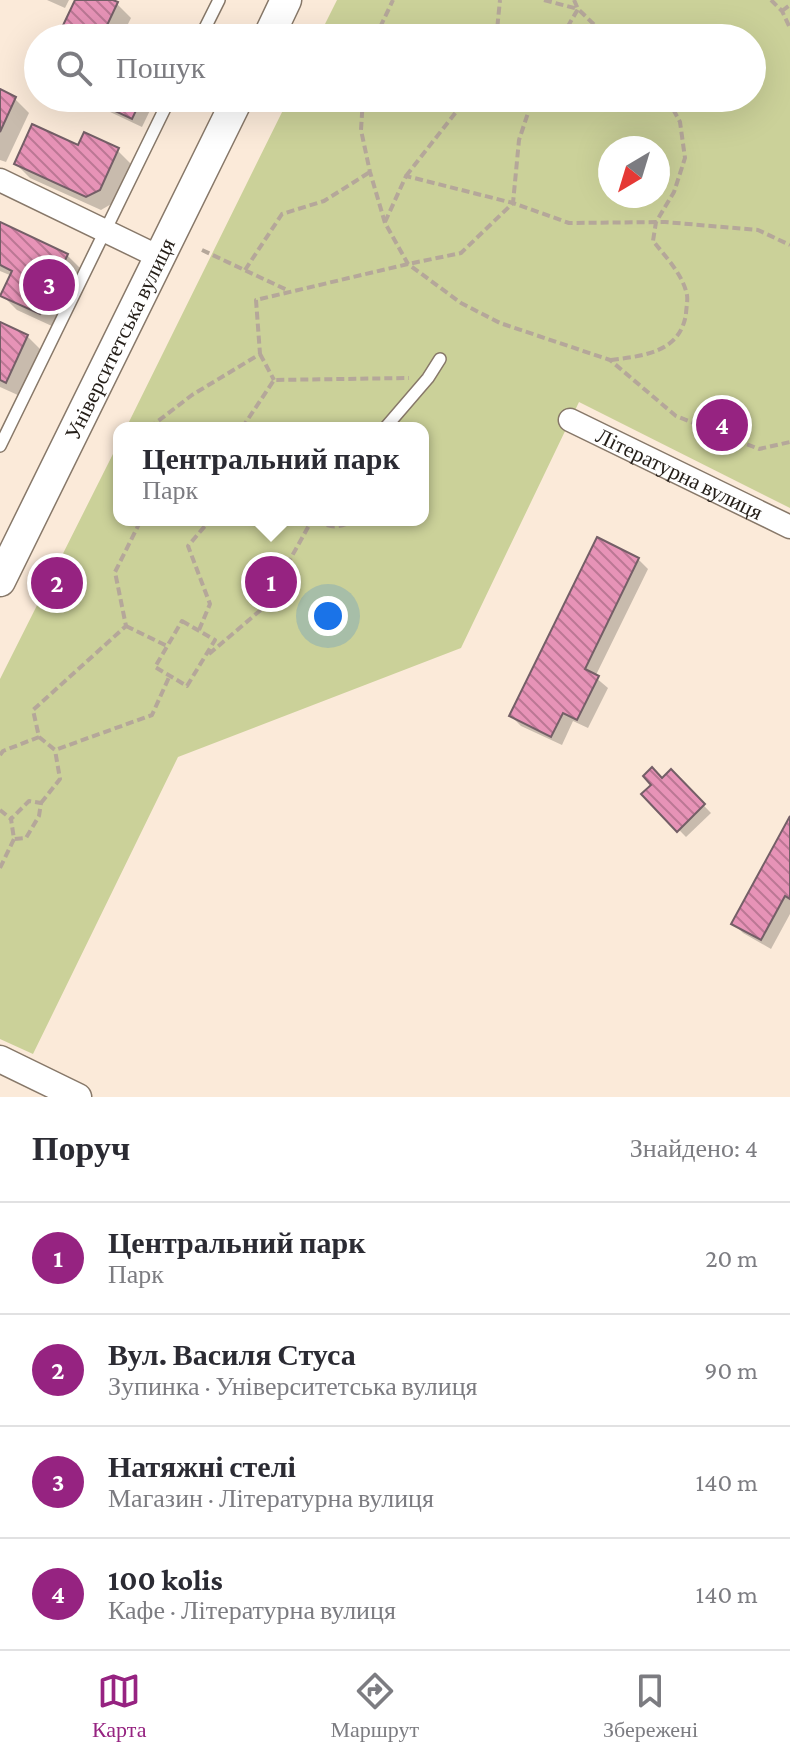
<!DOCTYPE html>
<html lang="uk">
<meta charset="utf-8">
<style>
body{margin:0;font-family:"Crimson Pro",serif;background:#f7f7f7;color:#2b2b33}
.compass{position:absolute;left:598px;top:136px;width:72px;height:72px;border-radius:50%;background:#fff;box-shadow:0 8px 32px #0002;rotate:218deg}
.you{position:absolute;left:328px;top:616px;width:28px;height:28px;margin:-20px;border:6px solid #fff;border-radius:50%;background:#1a73e8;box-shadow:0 0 0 12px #1a73e833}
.badge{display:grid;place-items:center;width:52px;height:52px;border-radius:50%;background:#962381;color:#fff;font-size:26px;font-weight:700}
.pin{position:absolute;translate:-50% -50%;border:4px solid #fff;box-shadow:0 2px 8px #0006}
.popup{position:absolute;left:113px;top:422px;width:316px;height:104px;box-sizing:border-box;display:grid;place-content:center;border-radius:16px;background:#fff;filter:drop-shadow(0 2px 6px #0005);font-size:26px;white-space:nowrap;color:#7c7c81}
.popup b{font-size:30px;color:#2b2b33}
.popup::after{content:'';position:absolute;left:50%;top:100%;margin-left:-16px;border:16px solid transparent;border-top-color:#fff}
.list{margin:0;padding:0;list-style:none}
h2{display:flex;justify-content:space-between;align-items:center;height:104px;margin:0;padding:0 32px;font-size:34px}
h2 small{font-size:26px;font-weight:400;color:#7c7c81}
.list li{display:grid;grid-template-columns:52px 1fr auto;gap:24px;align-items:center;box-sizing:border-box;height:112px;padding:0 32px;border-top:2px solid #e1e1e2}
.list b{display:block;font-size:30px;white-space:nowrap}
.list p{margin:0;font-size:26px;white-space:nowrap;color:#7c7c81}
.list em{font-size:26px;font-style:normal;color:#7c7c81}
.icon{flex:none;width:44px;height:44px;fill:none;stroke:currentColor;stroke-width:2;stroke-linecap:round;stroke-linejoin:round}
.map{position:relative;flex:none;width:790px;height:1097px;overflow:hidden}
.search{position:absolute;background:#fff;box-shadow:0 8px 32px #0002;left:24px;right:24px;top:24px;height:88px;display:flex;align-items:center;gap:20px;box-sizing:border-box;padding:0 28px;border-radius:44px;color:#7c7c81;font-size:30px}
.sheet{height:552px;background:#fff}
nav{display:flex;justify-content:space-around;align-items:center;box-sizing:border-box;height:112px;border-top:2px solid #e1e1e2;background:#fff;font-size:22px;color:#7c7c81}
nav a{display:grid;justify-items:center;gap:4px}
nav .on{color:#962381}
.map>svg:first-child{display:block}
</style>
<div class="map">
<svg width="790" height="1097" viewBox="0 0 790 1097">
<defs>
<pattern id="building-back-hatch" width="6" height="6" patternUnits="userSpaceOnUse" patternTransform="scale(2)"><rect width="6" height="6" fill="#e793b7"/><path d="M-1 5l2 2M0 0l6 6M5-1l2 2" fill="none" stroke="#bb7794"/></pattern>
</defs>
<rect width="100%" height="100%" fill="#fbead9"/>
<path fill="#cbd199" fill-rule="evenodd" d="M337 0H790V508L579 402 461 648 178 757 33 1054 0 1039V679L119 442V520H423V428H126L289 98H752V38H318ZM610 148H658V196H610Z"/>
<g fill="#0003">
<path d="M47 0H69L65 8Z"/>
<path d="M77 0H109L117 4 131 18 121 38H59Z"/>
<path d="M0 92 15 99 29 113 6 162 0 160Z"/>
<path d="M100 98H156L142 127 108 111 99 101Z"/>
<path d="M79 148 117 150 131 164 113 203 101 210 30 178 16 164Z"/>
<path d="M0 225 67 255 81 269 54 327 17 310 3 296 12 276 0 271Z"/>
<path d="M0 324 27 336 41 350 20 396 0 387Z"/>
<path d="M638 559 648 569 595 677 608 688 588 728 573 721 562 745 521 726 511 716Z"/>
<path d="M671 772 711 813 686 837 644 794Z"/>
<path d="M790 820V914L771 949 743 933 733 923Z"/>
</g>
<g fill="url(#building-back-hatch)" stroke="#745f67" stroke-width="2">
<path d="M75 0H113L118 2 101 38H57Z"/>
<path d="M0 89 16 97 0 132Z"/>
<path d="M98 98H142L132 119 96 102Z"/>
<path d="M32 124 78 145 84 132 119 148 100 190 86 197 14 164Z"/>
<path d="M0 222 68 254 40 314 0 296 12 271 0 265Z"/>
<path d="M0 322 28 335 6 383 0 380Z"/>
<path d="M597 537 639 558 585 669 599 676 577 720 563 713 551 737 509 716Z"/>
<path d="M652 767 662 778 671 769 705 804 677 832 641 794 651 785 643 776Z"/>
<path d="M790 816V899L785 896 761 940 731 924Z"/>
</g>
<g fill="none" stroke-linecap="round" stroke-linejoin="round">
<defs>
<g id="service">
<path d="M200 38 219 0"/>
<path d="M385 428 428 378 440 359"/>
<path d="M0 446 170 98"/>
</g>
<g id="minor">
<path d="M0 180 159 257"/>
<path id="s1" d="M570 420 790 527"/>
</g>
<path id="tertiary" d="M0 1059 78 1097"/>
<g id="secondary">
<path d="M268 38 286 0"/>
<path id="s2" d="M0 581 238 98"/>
</g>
</defs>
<use href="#service" stroke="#877869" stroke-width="14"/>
<use href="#minor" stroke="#877869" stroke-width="25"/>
<use href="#tertiary" stroke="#877869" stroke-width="29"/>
<use href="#secondary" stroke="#877869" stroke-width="33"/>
<g stroke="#b5a79a" stroke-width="4" stroke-dasharray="8 4" stroke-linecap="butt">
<path d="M544 0 578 9 561 38"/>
<path d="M574 0 578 9 608 38"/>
<path d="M771 0 782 11 790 28"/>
<path d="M782 11 790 5"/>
<path d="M375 38 393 0"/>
<path d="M494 38 497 30 500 0"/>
<path d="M363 98 361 130 370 172 385 223 408 264 461 303 500 323 610 360 676 416 759 449 790 442"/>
<path d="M406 176 467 98"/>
<path d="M385 222 406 176 513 203 569 223 665 222 758 230 790 245"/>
<path d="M202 250 287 290"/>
<path d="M245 270 282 214 324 201 370 172"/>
<path d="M260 354 274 380"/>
<path d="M611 360C642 356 680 353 686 314 686 309 688 301 687 295 683 275 666 257 653 241L656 222 674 192 685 158 680 122 667 98"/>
<path d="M149 428 192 395 260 354 256 300 408 264 461 253 513 203 519 140 533 98"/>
<path d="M242 428 274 380 409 378"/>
<path d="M316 520C330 529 341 528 354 520"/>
<path d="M182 621 215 640 187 686 155 667Z"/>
<path d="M126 626 167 646"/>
<path d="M199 630 210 604 188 546 210 520"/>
<path d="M209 654 263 608 312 520"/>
<path d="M39 737 55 750 152 715 170 675"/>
<path d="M0 755 3 751 39 737 33 710 126 626 115 572 141 520"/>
<path d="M41 803 60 779 55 750"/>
<path d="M0 810 11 819"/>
<path d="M0 868 14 839 11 819 29 801 41 803 39 816 26 838 14 839"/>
</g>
<use href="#service" stroke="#fff" stroke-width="11"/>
<use href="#minor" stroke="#fff" stroke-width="22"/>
<use href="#tertiary" stroke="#fff" stroke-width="26"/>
<use href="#secondary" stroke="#fff" stroke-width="30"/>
</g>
<g text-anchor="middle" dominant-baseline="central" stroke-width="6" stroke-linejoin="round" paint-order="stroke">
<g font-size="22" fill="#241e18" stroke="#fdf9f6">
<text stroke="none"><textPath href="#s2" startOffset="270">Університетська вулиця</textPath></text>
<text stroke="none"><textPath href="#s1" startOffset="122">Літературна вулиця</textPath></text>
</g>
</g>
</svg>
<svg class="compass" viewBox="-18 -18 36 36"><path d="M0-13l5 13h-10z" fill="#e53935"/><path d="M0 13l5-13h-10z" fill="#7c7c81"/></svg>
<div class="you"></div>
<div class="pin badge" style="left:271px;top:582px">1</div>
<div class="popup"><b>Центральний парк</b>Парк</div>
<div class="pin badge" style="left:57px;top:583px">2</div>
<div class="pin badge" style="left:49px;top:285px">3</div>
<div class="pin badge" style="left:722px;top:425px">4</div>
<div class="search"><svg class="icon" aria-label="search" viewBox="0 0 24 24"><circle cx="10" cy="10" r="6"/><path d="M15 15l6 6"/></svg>Пошук</div>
</div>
<section class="sheet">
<h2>Поруч<small>Знайдено: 4</small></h2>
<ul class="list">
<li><span class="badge">1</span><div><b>Центральний парк</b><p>Парк</p></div><em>20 m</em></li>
<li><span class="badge">2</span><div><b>Вул. Василя Стуса</b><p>Зупинка · Університетська вулиця</p></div><em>90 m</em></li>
<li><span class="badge">3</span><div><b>Натяжні стелі</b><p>Магазин · Літературна вулиця</p></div><em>140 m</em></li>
<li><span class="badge">4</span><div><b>100 kolis</b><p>Кафе · Літературна вулиця</p></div><em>140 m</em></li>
</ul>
</section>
<nav>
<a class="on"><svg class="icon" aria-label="map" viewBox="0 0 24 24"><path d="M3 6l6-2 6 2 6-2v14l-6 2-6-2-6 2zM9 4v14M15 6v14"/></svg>Карта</a>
<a><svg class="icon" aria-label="directions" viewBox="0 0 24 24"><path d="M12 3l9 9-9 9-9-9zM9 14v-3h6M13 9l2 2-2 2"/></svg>Маршрут</a>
<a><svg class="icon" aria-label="saved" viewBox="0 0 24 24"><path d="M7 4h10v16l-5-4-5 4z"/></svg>Збережені</a>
</nav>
